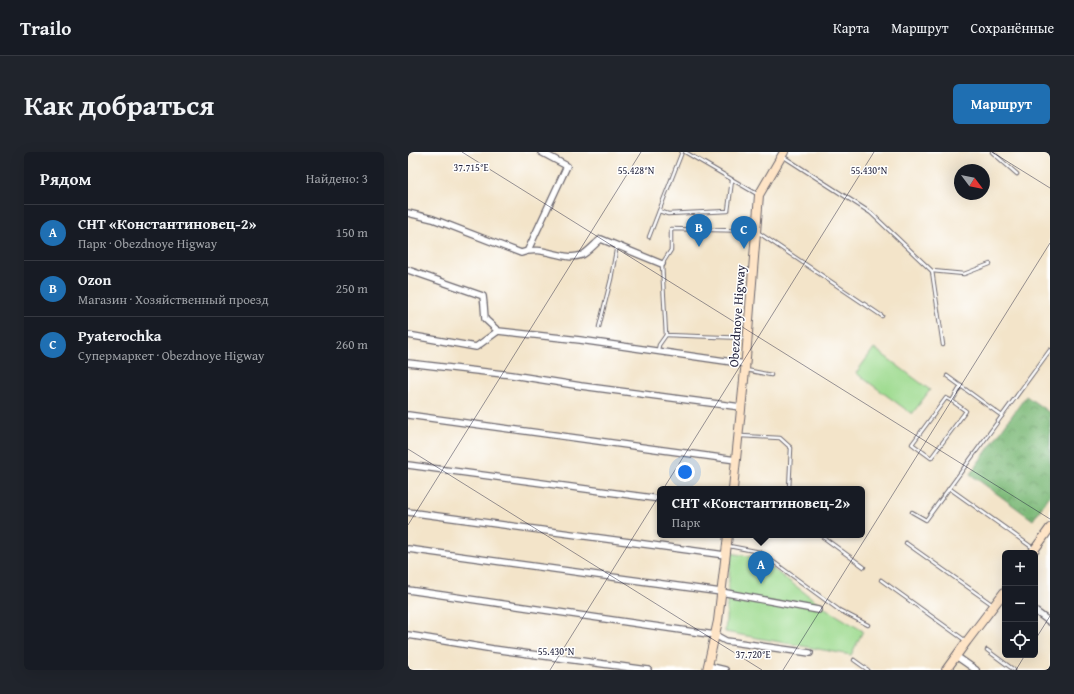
<!DOCTYPE html>
<html lang="ru">
<meta charset="utf-8">
<style>
body{margin:0;font-family:"Gentium Book Plus",serif;background:#20242c;color:#f1f3f6}
.controls{position:absolute;right:12px;bottom:12px;display:grid;overflow:hidden;border-radius:6px;box-shadow:0 4px 16px #0002}
.controls button{width:36px;height:36px;display:grid;place-items:center;padding:0;border:0;border-bottom:1px solid #363941;background:#171b24;color:#f1f3f6;font:20px sans-serif}
.compass{position:absolute;left:546px;top:12px;width:36px;height:36px;border-radius:50%;background:#171b24;box-shadow:0 4px 16px #0002;rotate:122deg}
.you{position:absolute;left:277px;top:320px;width:14px;height:14px;margin:-10px;border:3px solid #fff;border-radius:50%;background:#1a73e8;box-shadow:0 0 0 6px #1a73e833}
.badge{display:grid;place-items:center;width:26px;height:26px;border-radius:50%;background:#1f6fb2;color:#fff;font-size:13px;font-weight:700}
.pin{position:absolute;translate:-50% -33px;filter:drop-shadow(0 1px 2px #0008)}
.pin::after{content:'';position:absolute;top:21px;width:14px;height:12px;background:inherit;clip-path:polygon(0 0,100% 0,50% 100%)}
.popup{position:absolute;left:249px;top:334px;width:208px;height:52px;box-sizing:border-box;display:grid;place-content:center;border-radius:6px;background:#171b24;filter:drop-shadow(0 1px 3px #0005);font-size:13px;white-space:nowrap;color:#9ea1a6}
.popup b{font-size:15px;color:#f1f3f6}
.popup::after{content:'';position:absolute;left:50%;top:100%;margin-left:-8px;border:8px solid transparent;border-top-color:#171b24}
.list{margin:0;padding:0;list-style:none}
h2{display:flex;justify-content:space-between;align-items:center;height:52px;margin:0;padding:0 16px;font-size:17px}
h2 small{font-size:13px;font-weight:400;color:#9ea1a6}
.list li{display:grid;grid-template-columns:26px 1fr auto;gap:12px;align-items:center;box-sizing:border-box;height:56px;padding:0 16px;border-top:1px solid #363941}
.list b{display:block;font-size:15px;white-space:nowrap}
.list p{margin:0;font-size:13px;white-space:nowrap;color:#9ea1a6}
.list em{font-size:13px;font-style:normal;color:#9ea1a6}
.icon{flex:none;width:22px;height:22px;fill:none;stroke:currentColor;stroke-width:2;stroke-linecap:round;stroke-linejoin:round}
.map{position:relative;flex:none;width:642px;height:518px;overflow:hidden;border-radius:6px}
header{display:flex;align-items:center;gap:24px;box-sizing:border-box;height:56px;padding:0 20px;background:#171b24;border-bottom:1px solid #363941}
header strong{font-size:19px}
nav{display:flex;gap:22px;margin-inline-start:auto;font-size:14px}
.intro{display:flex;align-items:center;justify-content:space-between;box-sizing:border-box;height:96px;padding:0 24px}
h1{margin:0;font-size:28px}
.button{padding:10px 18px;border-radius:6px;background:#1f6fb2;color:#fff;font-size:14px;font-weight:700}
main{display:flex;gap:24px;padding:0 24px}
aside{flex:1;background:#171b24;border-radius:6px;box-shadow:0 4px 16px #0002}
.map>svg:first-child{display:block}
</style>
<header>
<strong>Trailo</strong>
<nav><a>Карта</a><a>Маршрут</a><a>Сохранённые</a></nav>
</header>
<div class="intro"><h1>Как добраться</h1><a class="button">Маршрут</a></div>
<main>
<aside>
<h2>Рядом<small>Найдено: 3</small></h2>
<ul class="list">
<li><span class="badge">A</span><div><b>СНТ «Константиновец-2»</b><p>Парк · Obezdnoye Higway</p></div><em>150 m</em></li>
<li><span class="badge">B</span><div><b>Ozon</b><p>Магазин · Хозяйственный проезд</p></div><em>250 m</em></li>
<li><span class="badge">C</span><div><b>Pyaterochka</b><p>Супермаркет · Obezdnoye Higway</p></div><em>260 m</em></li>
</ul>
</aside>
<div class="map">
<svg width="642" height="518" viewBox="0 0 642 518">
<defs>
<pattern id="forest-crowns" width="20" height="18" patternUnits="userSpaceOnUse"><rect width="20" height="18" fill="#7eba79"/><path d="M2 6a3 3 0 1 1 6 0M12 15a3 3 0 1 1 6 0" fill="none" stroke="#679764"/></pattern>
</defs>
<rect width="100%" height="100%" fill="#fff"/>
<filter id="ink" filterUnits="userSpaceOnUse"><feTurbulence type="fractalNoise" baseFrequency=".025" numOctaves="2"/><feDisplacementMap in="SourceGraphic" scale="8" xChannelSelector="R" yChannelSelector="G"/><feConvolveMatrix kernelMatrix="1 2 1 2 8 2 1 2 1" color-interpolation-filters="sRGB"/></filter>
<filter id="wash" filterUnits="userSpaceOnUse"><feTurbulence type="fractalNoise" baseFrequency=".012" numOctaves="4" result="noise"/><feDisplacementMap in="SourceGraphic" scale="16" xChannelSelector="R" yChannelSelector="G"/><feGaussianBlur stdDeviation="0.9" result="paint"/><feColorMatrix in="noise" values="0 0 0 0 0 0 0 0 0 0 0 0 0 0 0 0 0 1.4 0 .05"/><feComposite in="paint" operator="in"/></filter>
<g filter="url(#wash)">
<rect width="100%" height="100%" fill="#f3e4c9"/>
<path fill="url(#forest-crowns)" stroke="#506e5a" d="M618 244 642 261V343L625 368 562 322Z"/>
<g fill="#9dda8e" stroke="#607e64">
<path d="M466 196 522 238 504 262 448 221Z"/>
<path d="M323 401 350 406 420 458 455 479 443 503 317 480Z"/>
</g>
</g>
<g filter="url(#ink)">
<g fill="none" stroke-linecap="round" stroke-linejoin="round">
<defs>
<g id="lane">
<path d="M274 0 251 59 260 62 320 59 324 28"/>
<path d="M277 0 349 42"/>
<path d="M584 0 609 22"/>
<path d="M376 5 463 61 524 119 556 122 582 112"/>
<path d="M241 85 251 59"/>
<path d="M524 119 535 193"/>
<path d="M191 175 203 127 209 93"/>
<path d="M337 186 258 183 254 112 263 98V77L348 79 474 164"/>
<path d="M250 198 251 193 258 183"/>
<path d="M338 218 363 223"/>
<path d="M539 224 594 264"/>
<path d="M544 249 558 259 523 306 504 292 538 246 544 249 553 234"/>
<path d="M333 284 372 286 383 296 381 337"/>
<path d="M541 336 625 396"/>
<path d="M504 360 518 368 642 198"/>
<path d="M412 383 456 415"/>
<path d="M498 391 585 453"/>
<path d="M321 394 352 400 431 458 460 473"/>
<path d="M473 428 558 489"/>
<path d="M579 498 606 518"/>
<path d="M446 508 460 518"/>
</g>
<g id="street">
<path d="M0 61 25 67 113 101C134 92 155 110 174 103 179 101 188 91 193 87L254 112"/>
<path d="M120 98 159 14 133 0"/>
<path d="M0 118 75 144 76 153 77 167 90 179"/>
<path d="M0 183 68 195 90 179 172 188 338 212"/>
<path d="M0 211 104 223 173 234 333 255"/>
<path d="M0 263 328 308"/>
<path d="M0 313 252 347"/>
<path d="M0 360 317 403"/>
<path d="M0 397 313 440 410 458"/>
<path d="M0 438 307 483 318 489 402 501"/>
<path d="M627 459 642 470"/>
<path d="M0 483 85 497 240 518"/>
<path d="M548 504 568 518"/>
<path d="M300 514 317 518"/>
</g>
<g id="secondary">
<path d="M325 337 337 218 351 43 376 0"/>
<path d="M624 401 642 376"/>
<path d="M299 518 310 469 320 383"/>
<path d="M538 518 559 489 597 439"/>
</g>
</defs>
<use href="#lane" stroke="#6b666d" stroke-width="4.5"/>
<use href="#street" stroke="#6b666d" stroke-width="8"/>
<use href="#secondary" stroke="#6b666d" stroke-width="10"/>
<use href="#lane" stroke="#fff" stroke-width="2.5"/>
<use href="#street" stroke="#fff" stroke-width="5.5"/>
<use href="#secondary" stroke="#fee4c6" stroke-width="8"/>
</g>
</g>
<path fill="none" stroke="#22223b" stroke-width="1" stroke-opacity="0.45" d="M54 0 642 367M584 0 642 36M0 1 1 0M0 297 354 518M0 373 233 0M627 488 642 464M142 518 466 0M375 518 642 91M608 518 617 503"/>
<g text-anchor="middle" dominant-baseline="central" stroke-width="3" stroke-linejoin="round" paint-order="stroke">
<g font-size="13" fill="#22223b" stroke="#fff">
<text transform="translate(329 164) rotate(-86)">Obezdnoye Higway</text>
</g>
</g>
<g font-size="10" text-anchor="middle" fill="#22223b" stroke="#fff" stroke-width="3" stroke-linejoin="round" paint-order="stroke">
<text x="63" y="19">37.715°E</text>
<text x="228" y="22">55.428°N</text>
<text x="461" y="22">55.430°N</text>
<text x="148" y="503">55.430°N</text>
<text x="345" y="506">37.720°E</text>
</g>
</svg>
<div class="controls">
<button>+</button>
<button>−</button>
<button><svg class="icon" aria-label="locate" viewBox="0 0 24 24"><circle cx="12" cy="12" r="6"/><path d="M12 2v4M12 18v4M2 12h4M18 12h4"/></svg></button>
</div>
<svg class="compass" viewBox="-18 -18 36 36"><path d="M0-13l5 13h-10z" fill="#e53935"/><path d="M0 13l5-13h-10z" fill="#9ea1a6"/></svg>
<div class="you"></div>
<div class="pin badge" style="left:353px;top:432px">A</div>
<div class="popup"><b>СНТ «Константиновец-2»</b>Парк</div>
<div class="pin badge" style="left:291px;top:95px">B</div>
<div class="pin badge" style="left:336px;top:97px">C</div>
</div>
</main>
